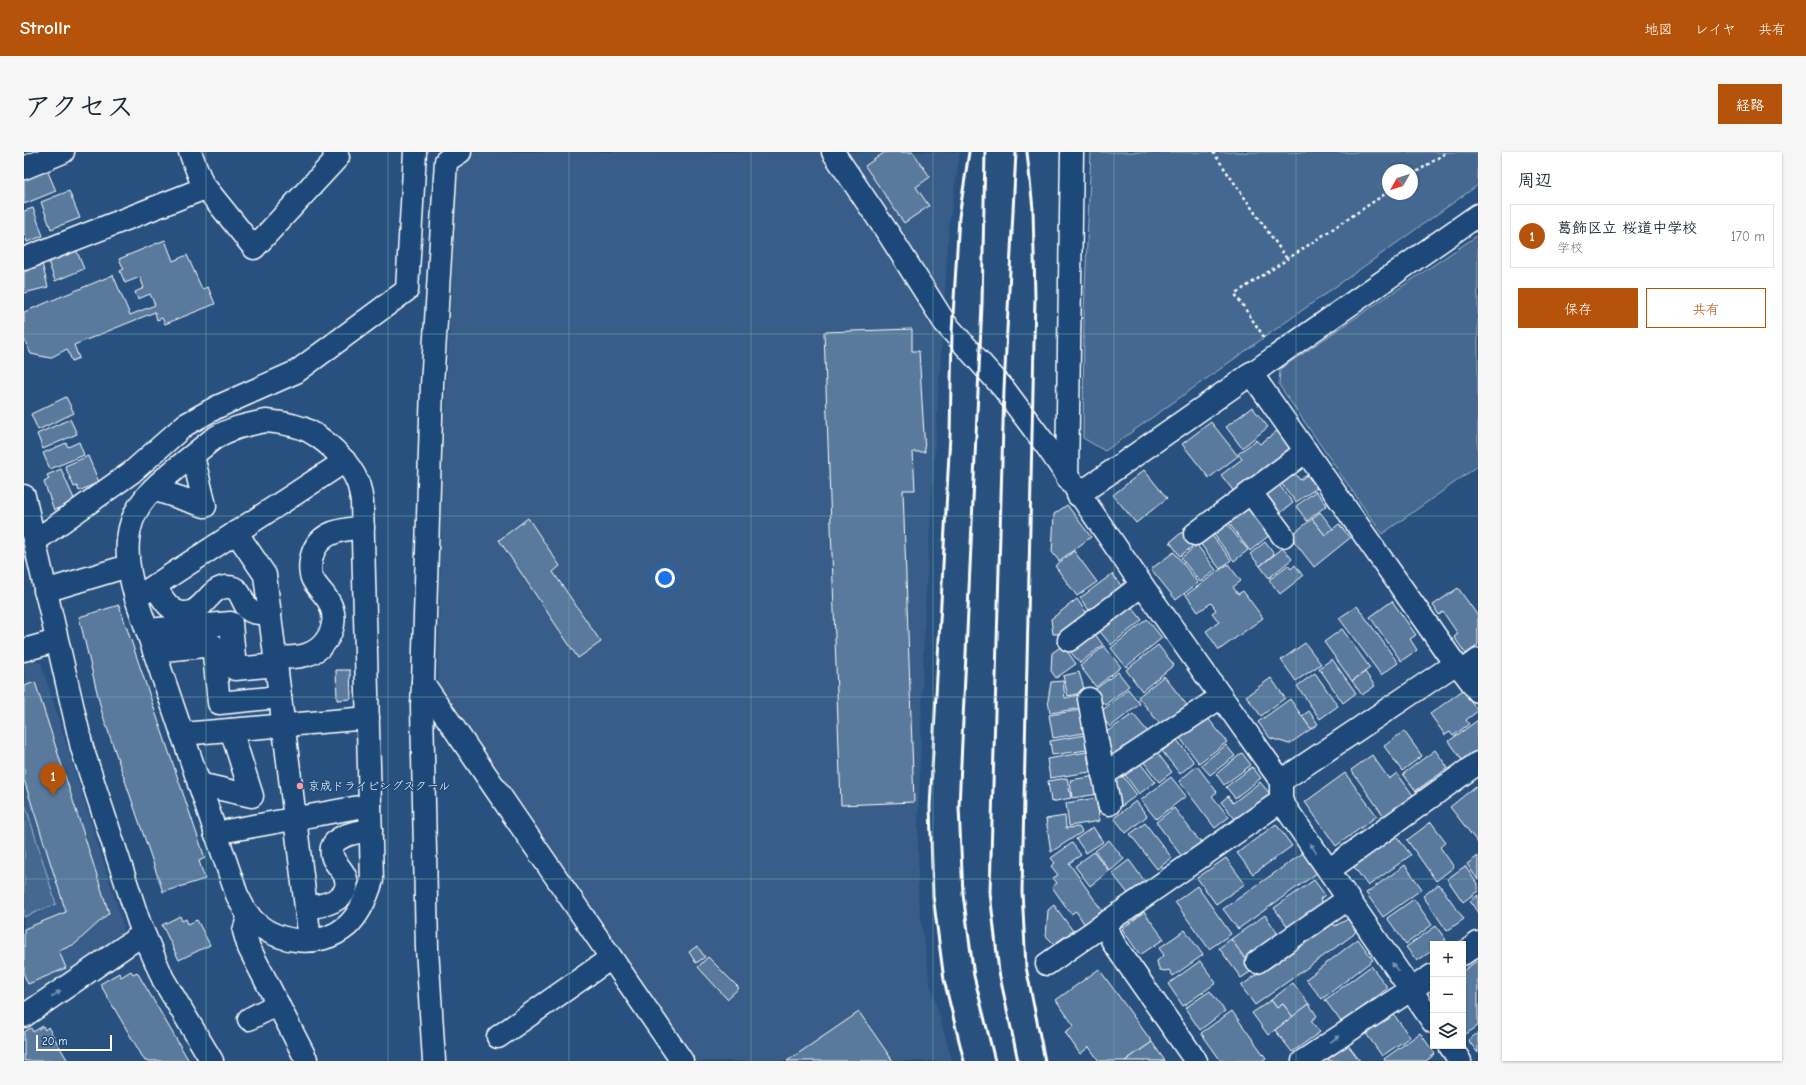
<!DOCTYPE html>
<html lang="ja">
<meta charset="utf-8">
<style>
body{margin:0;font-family:"Comic Neue","Klee One",sans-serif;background:#f6f6f7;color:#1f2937}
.controls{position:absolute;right:12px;bottom:12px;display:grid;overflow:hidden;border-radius:0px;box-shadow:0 1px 3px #0004}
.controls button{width:36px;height:36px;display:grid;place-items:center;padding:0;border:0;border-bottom:1px solid #e0e1e3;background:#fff;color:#1f2937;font:20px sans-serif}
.compass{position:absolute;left:1358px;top:12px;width:36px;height:36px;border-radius:50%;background:#fff;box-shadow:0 1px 3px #0004;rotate:231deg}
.scale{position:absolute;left:12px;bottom:10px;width:76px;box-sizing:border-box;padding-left:4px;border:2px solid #fff;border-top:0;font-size:11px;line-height:14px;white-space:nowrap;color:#fff;-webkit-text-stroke:3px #1f4a7a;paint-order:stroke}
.you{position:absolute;left:641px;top:426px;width:14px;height:14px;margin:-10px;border:3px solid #fff;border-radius:50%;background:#1a73e8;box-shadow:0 0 0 6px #1a73e833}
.badge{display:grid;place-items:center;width:26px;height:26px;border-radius:50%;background:#b45309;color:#fff;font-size:13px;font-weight:700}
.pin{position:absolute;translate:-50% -33px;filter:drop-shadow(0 1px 2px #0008)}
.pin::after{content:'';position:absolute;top:21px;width:14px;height:12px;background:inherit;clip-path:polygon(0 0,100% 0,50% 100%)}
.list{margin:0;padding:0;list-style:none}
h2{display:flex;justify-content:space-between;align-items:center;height:52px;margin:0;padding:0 16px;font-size:17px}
h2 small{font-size:13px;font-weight:400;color:#747a83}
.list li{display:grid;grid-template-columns:26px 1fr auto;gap:12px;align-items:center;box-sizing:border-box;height:64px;margin:0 8px 8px;padding:0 8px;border:1px solid #e0e1e3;border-radius:0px}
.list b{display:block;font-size:15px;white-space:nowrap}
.list p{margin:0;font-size:13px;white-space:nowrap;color:#747a83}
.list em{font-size:13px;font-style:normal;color:#747a83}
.actions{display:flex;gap:8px;padding:12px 16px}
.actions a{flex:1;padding:9px 0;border:1px solid #b45309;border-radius:0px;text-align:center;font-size:14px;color:#b45309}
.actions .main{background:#b45309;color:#fff}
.icon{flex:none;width:22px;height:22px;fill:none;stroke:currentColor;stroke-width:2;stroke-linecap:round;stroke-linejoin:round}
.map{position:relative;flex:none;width:1454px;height:909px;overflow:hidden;border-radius:0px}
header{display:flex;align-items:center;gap:24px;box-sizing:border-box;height:56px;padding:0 20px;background:#b45309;color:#fff}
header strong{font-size:19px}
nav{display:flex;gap:22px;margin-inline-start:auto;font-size:14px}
.intro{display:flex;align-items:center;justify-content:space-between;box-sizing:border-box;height:96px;padding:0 24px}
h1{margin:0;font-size:28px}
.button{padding:10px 18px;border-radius:0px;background:#b45309;color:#fff;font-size:14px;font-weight:700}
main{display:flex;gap:24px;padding:0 24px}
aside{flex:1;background:#fff;border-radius:0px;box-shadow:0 1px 3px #0004}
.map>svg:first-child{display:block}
</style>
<header>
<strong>Strollr</strong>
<nav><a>地図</a><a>レイヤ</a><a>共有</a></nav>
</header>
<div class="intro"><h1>アクセス</h1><a class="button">経路</a></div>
<main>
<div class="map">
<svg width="1454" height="909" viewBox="0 0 1454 909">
<rect width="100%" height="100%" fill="#28517f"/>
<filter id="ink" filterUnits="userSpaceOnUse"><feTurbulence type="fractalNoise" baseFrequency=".025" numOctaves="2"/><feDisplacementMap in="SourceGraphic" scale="8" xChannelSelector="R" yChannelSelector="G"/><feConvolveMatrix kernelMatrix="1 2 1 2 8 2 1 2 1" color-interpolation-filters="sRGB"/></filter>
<g filter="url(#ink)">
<g fill="#375d88">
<path d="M448 0H936L925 75 901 455 894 676V745L906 831 928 909H670L414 536 417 338 434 9Z"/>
<path d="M8 509 17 511 100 776 96 785 0 852V512Z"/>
</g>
<g fill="#446890" stroke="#a2b4c8" fill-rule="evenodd">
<path d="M1067 0H1454V33L1081 299 1059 286 1060 159ZM1364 18H1388V42H1364Z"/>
<path d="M1454 83V314L1358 382 1255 233 1256 217Z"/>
<path d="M0 648 32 752 0 765Z"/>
</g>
<g fill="#5a7a9d" stroke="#fff">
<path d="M861 0H889L906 25 892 35 905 54 880 71 841 14Z"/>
<path d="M21 13 32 39 0 52V21Z"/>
<path d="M45 39 56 66 27 77 17 50Z"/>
<path d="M9 56 19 84 3 90 0 81V59Z"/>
<path d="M141 88 149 109 163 103 178 137 184 135 191 152 141 172 138 166 133 168 131 160 50 193 55 206 48 209 43 197 26 206 7 202 0 187V160L89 123 106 163 131 153 126 142 114 147 111 140 120 136 116 125 101 131 96 119 100 117 95 107Z"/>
<path d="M50 92 60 117 31 129 22 103Z"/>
<path d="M16 104 24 135 0 141V108Z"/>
<path d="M888 177V199H895L901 300H889L891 338H879L890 650 817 653 800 180Z"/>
<path d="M42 245 50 261 14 278 7 262Z"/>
<path d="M1228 255 1244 275 1218 296 1202 275Z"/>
<path d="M46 267 53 282 19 297 13 282Z"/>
<path d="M1187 270 1214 304 1185 326 1158 292Z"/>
<path d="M1253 279 1267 297 1211 341 1197 323 1218 307 1214 302 1232 288 1236 292Z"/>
<path d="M55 290 60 303 26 317 19 301 42 291 44 295Z"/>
<path d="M64 304 75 330 55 339 53 334 50 335 41 314Z"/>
<path d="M37 317 51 349 30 358 20 330 25 327 23 323Z"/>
<path d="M1120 318 1143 346 1112 371 1089 343Z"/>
<path d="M1269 319 1276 328 1283 323 1293 336 1272 350 1256 330Z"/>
<path d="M1253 330 1269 351 1254 363 1238 342Z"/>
<path d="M1292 339 1303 353 1283 369 1272 354Z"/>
<path d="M1043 353 1067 385 1035 409 1028 400 1030 362Z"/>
<path d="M1226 353 1248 381 1226 399 1204 370Z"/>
<path d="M1296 360 1309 377 1301 383 1288 367Z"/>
<path d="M504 366 536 414 529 420 577 490 554 506 475 388Z"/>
<path d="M1288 367 1301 383 1315 372 1326 386 1290 415 1266 384Z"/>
<path d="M1201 370 1224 398 1210 409 1188 380Z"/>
<path d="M1162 377 1173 391 1156 404 1146 390Z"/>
<path d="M1186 381 1207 408 1196 417 1175 390Z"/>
<path d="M1241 390 1250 402 1236 414 1226 402Z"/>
<path d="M1173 393 1192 418 1176 430 1157 406Z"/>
<path d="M1259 396 1268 407 1245 426 1236 414Z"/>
<path d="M1050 399 1073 430 1053 444 1031 414Z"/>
<path d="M1150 400 1174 431 1152 448 1127 417Z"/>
<path d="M1204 412 1217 429 1209 435 1214 442 1219 439 1239 466 1195 498 1182 479 1195 470 1188 461 1192 458 1187 451 1174 460 1162 443Z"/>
<path d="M1264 413 1267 417 1271 413 1279 424 1256 442 1245 428Z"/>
<path d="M1088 422 1100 437 1067 461 1056 446Z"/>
<path d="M1434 436 1454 464V493L1442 502 1430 485 1434 482 1419 460 1415 463 1409 453Z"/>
<path d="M1053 447 1064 463 1039 482H1029L1027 467Z"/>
<path d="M1368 449 1392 483 1386 487 1393 498 1377 509 1346 465Z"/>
<path d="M1105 451 1118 468 1087 493 1073 476Z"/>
<path d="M95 453 181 706 175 709 181 727 139 740 78 561 55 465Z"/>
<path d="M1333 454 1374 511 1357 523 1315 466Z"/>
<path d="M1123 467 1138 486 1102 515 1087 496Z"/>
<path d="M1318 477 1346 516 1328 529 1300 490Z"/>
<path d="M1068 478 1079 493 1056 511 1044 497Z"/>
<path d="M1281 491 1297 512 1272 529 1257 508Z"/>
<path d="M1039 493 1052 512 1032 526 1027 519 1028 501Z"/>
<path d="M1134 493 1150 513 1118 539 1102 518Z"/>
<path d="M1080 494 1097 515 1072 535 1056 514Z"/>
<path d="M1308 507 1332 541 1319 551 1295 516Z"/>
<path d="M312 518H326L327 547 313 548Z"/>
<path d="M1055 520 1061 540 1044 544 1039 524Z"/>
<path d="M1094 520 1105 534 1081 553 1069 539Z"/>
<path d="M1341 520 1351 534 1338 543 1328 529Z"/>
<path d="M1291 521 1314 554 1296 567 1273 534Z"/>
<path d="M1140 524 1166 557 1140 577 1114 545Z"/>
<path d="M1247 526 1261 546 1237 564 1222 544Z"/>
<path d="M1039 529 1041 546 1055 543 1058 556 1026 561 1024 548 1027 530Z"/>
<path d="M11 530 85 761 51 792 35 799 42 816 4 832 0 823V777L42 760 0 628V534Z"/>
<path d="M1104 537 1116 552 1086 575 1075 561Z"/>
<path d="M1439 538 1454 559 1442 568 1445 572 1429 584 1426 580 1421 583 1406 562Z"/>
<path d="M1266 547 1287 577 1265 592 1246 586 1234 570Z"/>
<path d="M1056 558 1060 581 1029 586 1025 563Z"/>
<path d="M1285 559 1294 572 1287 577 1278 564Z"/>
<path d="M1109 562 1125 581 1089 610 1081 581Z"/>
<path d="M1183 565 1203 590 1175 611 1156 586Z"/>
<path d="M1454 568V603L1441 612 1425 589Z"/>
<path d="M1380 579 1398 604 1378 619 1360 594Z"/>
<path d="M1061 583 1063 598 1028 603 1026 589Z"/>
<path d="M1153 588 1170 610 1156 622 1138 599Z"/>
<path d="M1202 593 1211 604 1186 623 1177 613Z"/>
<path d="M1411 598 1424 616 1392 639 1379 622Z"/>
<path d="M1132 599 1148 620 1135 630 1119 609Z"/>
<path d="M1063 600 1066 620 1026 626 1023 607Z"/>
<path d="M1218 601 1227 613 1200 633 1192 622Z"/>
<path d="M1348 603 1365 627 1373 621 1391 646 1362 667 1327 618Z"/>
<path d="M1116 611 1131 630 1115 642 1101 623Z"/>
<path d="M1173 614 1193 640 1188 644 1205 665 1191 676 1155 629Z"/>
<path d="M1228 615 1237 626 1211 646 1202 635Z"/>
<path d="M1321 621 1353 664 1312 694 1281 650Z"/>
<path d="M1098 623 1113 643 1095 656 1089 649 1086 632Z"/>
<path d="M1072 624 1075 642 1048 646 1046 628Z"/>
<path d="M1147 625 1162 644 1132 667 1117 648Z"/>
<path d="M1043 626 1047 646 1027 650 1024 629Z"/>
<path d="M1407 628 1413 635 1397 646 1392 639Z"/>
<path d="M1236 630 1246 642 1212 668 1197 650 1204 644 1209 651Z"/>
<path d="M1452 634 1454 636V691L1426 655Z"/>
<path d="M1072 646 1076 669 1045 674 1042 651Z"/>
<path d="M1112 649 1123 664 1102 681 1090 666Z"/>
<path d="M1150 656 1177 691 1159 706 1132 670Z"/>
<path d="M1041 664 1042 676 1055 675 1058 680 1027 700 1022 667Z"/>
<path d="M1407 670 1422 690 1416 695 1430 715 1412 729 1383 688Z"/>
<path d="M1121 671 1148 706 1133 717 1106 682Z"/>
<path d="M1252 672 1268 694 1229 722 1213 701Z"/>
<path d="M1069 675 1079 690 1062 701 1052 687Z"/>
<path d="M1370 681 1387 703 1344 734 1328 712Z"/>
<path d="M1085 688 1100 707 1086 719 1071 699Z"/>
<path d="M1048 691 1057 703 1045 711 1079 760 1061 773 1052 759 1047 762 1028 735 1033 731 1029 726 1034 723 1027 714 1031 711 1027 706Z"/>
<path d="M1070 700 1085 719 1066 734 1051 714Z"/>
<path d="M1279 701 1293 721 1214 777 1199 757Z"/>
<path d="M1454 704V728L1443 712Z"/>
<path d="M1202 706 1221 732 1192 752 1173 726Z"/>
<path d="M1105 708 1122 731 1106 744 1088 721Z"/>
<path d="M1381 713 1398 737 1359 765 1342 741Z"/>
<path d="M1441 714 1454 733V739L1439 750 1423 727Z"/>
<path d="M1290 728 1301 743 1296 747 1300 753 1265 777 1250 756Z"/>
<path d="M1415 732 1440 767 1423 779 1399 744Z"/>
<path d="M1173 734 1207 782 1185 797 1151 750Z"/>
<path d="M1454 743V761L1446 749Z"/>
<path d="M1390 747 1408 773 1382 792 1363 766Z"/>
<path d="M1030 753 1049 779 1030 792 1022 784 1024 758Z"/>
<path d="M1120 760 1140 787 1116 803 1098 777Z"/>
<path d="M1241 763 1256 785 1222 809 1207 787Z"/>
<path d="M156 764 158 769 162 767 164 772 173 768 186 793 155 808 138 773Z"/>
<path d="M1324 767 1329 769 1332 773V779L1329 783 1231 853 1217 834 1308 769 1311 774Z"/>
<path d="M1412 774 1422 788 1417 792H1409V798L1393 809 1382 795Z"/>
<path d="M1161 778 1179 803 1149 824 1145 818 1141 819 1136 818 1134 814 1133 809 1140 803 1135 796Z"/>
<path d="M1207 787 1229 818 1217 826 1195 796Z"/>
<path d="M1334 787 1349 808 1298 847 1282 827Z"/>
<path d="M673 794 681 805 672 811 665 800Z"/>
<path d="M684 805 715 836 703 847 674 815Z"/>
<path d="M1454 808V874L1442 882 1439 878V819Z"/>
<path d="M1176 809 1192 831 1159 854 1144 832Z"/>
<path d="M1347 814 1364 836 1318 871 1301 848Z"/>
<path d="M1075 817 1128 890 1101 909H1075L1065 895 1056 902 1041 880 1050 874 1032 848Z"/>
<path d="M107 819 109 822 113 820 165 909H121L76 832 95 821 97 825Z"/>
<path d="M1269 831 1285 852 1269 865 1259 852 1253 856 1247 848Z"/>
<path d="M1186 839 1201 859 1176 878 1161 856Z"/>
<path d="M1247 848 1253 856 1259 852 1269 865 1244 883 1228 861Z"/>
<path d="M1285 852 1293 864 1287 869 1296 880 1268 900 1251 878Z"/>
<path d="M1208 859 1242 906 1238 909H1197L1177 881Z"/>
<path d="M835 860 869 909H763Z"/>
<path d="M1368 860 1386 885 1358 904 1341 880Z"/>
<path d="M19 874 21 878 24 875 44 909H0V880L7 876 9 880Z"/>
<path d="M1396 881 1411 902 1402 909H1361L1360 907Z"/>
<path d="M1454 881V901L1444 888Z"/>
<path d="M1128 890 1141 909H1101Z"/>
<path d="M1324 893 1336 909H1305L1304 907Z"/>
</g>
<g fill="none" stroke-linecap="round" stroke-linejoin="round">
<defs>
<g id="minor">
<path d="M166 0 178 31 230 96 314 5 310 0"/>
<path d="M436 0 422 9 408 233 399 531 658 909"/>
<path d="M809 0 866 84 921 171 980 237 1024 296 1118 433 1257 629V649L1409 870"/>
<path d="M0 16 39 0"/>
<path d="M0 107 181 36"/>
<path d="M1227 221 1431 512"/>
<path d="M242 269C254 270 266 272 278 276 299 284 326 310 334 331 336 337 337 344 338 350L348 728C343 745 336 762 323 774 295 798 248 791 225 764 220 758 217 750 213 743L112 446C85 355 126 339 189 287 206 276 222 273 242 269Z"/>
<path d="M1043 325 1048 0"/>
<path d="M129 337 181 354 169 304"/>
<path d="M1227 341 1259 384"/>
<path d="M1054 343 1454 63"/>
<path d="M0 344 58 596 115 770 139 827 188 909"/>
<path d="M212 380 241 423 286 788"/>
<path d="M1171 382 1282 299"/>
<path d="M11 389 108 320 161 273 193 255 272 220 383 138 391 0"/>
<path d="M131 434C138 445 145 461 161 461 180 461 185 434 204 435 218 435 217 450 225 458 230 462 240 461 246 461"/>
<path d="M21 439 104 414"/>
<path d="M112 446 321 309"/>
<path d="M123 478 207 471 211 517 252 513"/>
<path d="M1045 488 1118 433"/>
<path d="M0 498 32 489"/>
<path d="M130 499 189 493 195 551 256 545"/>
<path d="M251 506C261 505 272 506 282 503 302 497 315 474 307 454 303 443 293 437 288 426 286 421 286 414 287 408 292 380 315 378 339 375"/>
<path d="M1439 519 1454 539"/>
<path d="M399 531 398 554 403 796 410 909"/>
<path d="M1065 547 1085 652"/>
<path d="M158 582 344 566"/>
<path d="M1079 623 1197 545"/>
<path d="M1257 629 1431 512 1439 519 1454 508"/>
<path d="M175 632 228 644 207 578"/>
<path d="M191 681 346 653"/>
<path d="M1305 718 1454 611"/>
<path d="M282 756C297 754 327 749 322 727 320 719 312 713 309 706 300 684 333 680 347 678"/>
<path d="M225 763 220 779 225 796 282 907"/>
<path d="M1439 802 1454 791"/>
<path d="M1233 810 1324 747"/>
<path d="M1023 812 1079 773"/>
<path d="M0 864 119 782"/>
<path d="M225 867 254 852"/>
<path d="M474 885 587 806"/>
<path d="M1426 894 1436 909"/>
<path d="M1172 909 1090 792 1085 781 1079 773 1257 649"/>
<path d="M1279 909 1409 823"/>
</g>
</defs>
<use href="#minor" stroke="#fff" stroke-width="25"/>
<g stroke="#fff" stroke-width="2.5" stroke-dasharray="3 3" stroke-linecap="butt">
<path d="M1189 0 1263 107"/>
<path d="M1388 23 1423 0"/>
<path d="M1240 185 1211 142 1364 40"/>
</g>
<use href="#minor" stroke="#1f4a7a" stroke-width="22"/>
<g stroke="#fff" stroke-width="3">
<path d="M961 0 958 152 935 655 939 742 950 824 971 909"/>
<path d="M992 0 980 237 966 741 975 820 994 909"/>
<path d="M1003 0 1009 57 1011 146 998 739 1002 815 1021 909"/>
<path d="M940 909 920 828 909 744 906 655 926 283 928 180 935 65 945 0"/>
</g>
</g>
<defs><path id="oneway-solid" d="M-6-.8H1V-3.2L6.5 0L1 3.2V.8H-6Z"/></defs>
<g fill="#7992af">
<use href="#oneway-solid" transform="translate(1289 696) rotate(-124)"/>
<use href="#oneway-solid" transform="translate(1371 815) rotate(-125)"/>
<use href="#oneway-solid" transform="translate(32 842) rotate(-34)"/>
<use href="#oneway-solid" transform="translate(1311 887) rotate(-33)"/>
</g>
</g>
<path fill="none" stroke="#6fada8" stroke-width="1" stroke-opacity="0.55" d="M182 0V909M364 0V909M545 0V909M727 0V909M909 0V909M1090 0V909M1272 0V909M0 182H1454M0 364H1454M0 545H1454M0 727H1454"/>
<circle fill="#ff9aa2" stroke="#1f4a7a" stroke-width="1.5" cx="276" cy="634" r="4"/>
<g text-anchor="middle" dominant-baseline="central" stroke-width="3" stroke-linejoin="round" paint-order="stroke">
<g font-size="12" fill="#fff" stroke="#1f4a7a" text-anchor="start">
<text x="284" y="634">京成ドライビングスクール</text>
</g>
</g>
</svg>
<div class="controls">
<button>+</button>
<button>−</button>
<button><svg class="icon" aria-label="layers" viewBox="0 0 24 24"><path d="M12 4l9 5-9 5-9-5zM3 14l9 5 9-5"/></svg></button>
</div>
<svg class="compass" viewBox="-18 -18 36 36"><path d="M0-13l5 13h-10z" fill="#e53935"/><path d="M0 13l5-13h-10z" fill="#747a83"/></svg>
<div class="scale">20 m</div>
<div class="you"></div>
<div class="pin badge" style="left:29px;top:644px">1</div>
</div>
<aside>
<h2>周辺<small></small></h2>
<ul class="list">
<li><span class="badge">1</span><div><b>葛飾区立 桜道中学校</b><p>学校</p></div><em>170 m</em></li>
</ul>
<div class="actions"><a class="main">保存</a><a>共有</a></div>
</aside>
</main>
